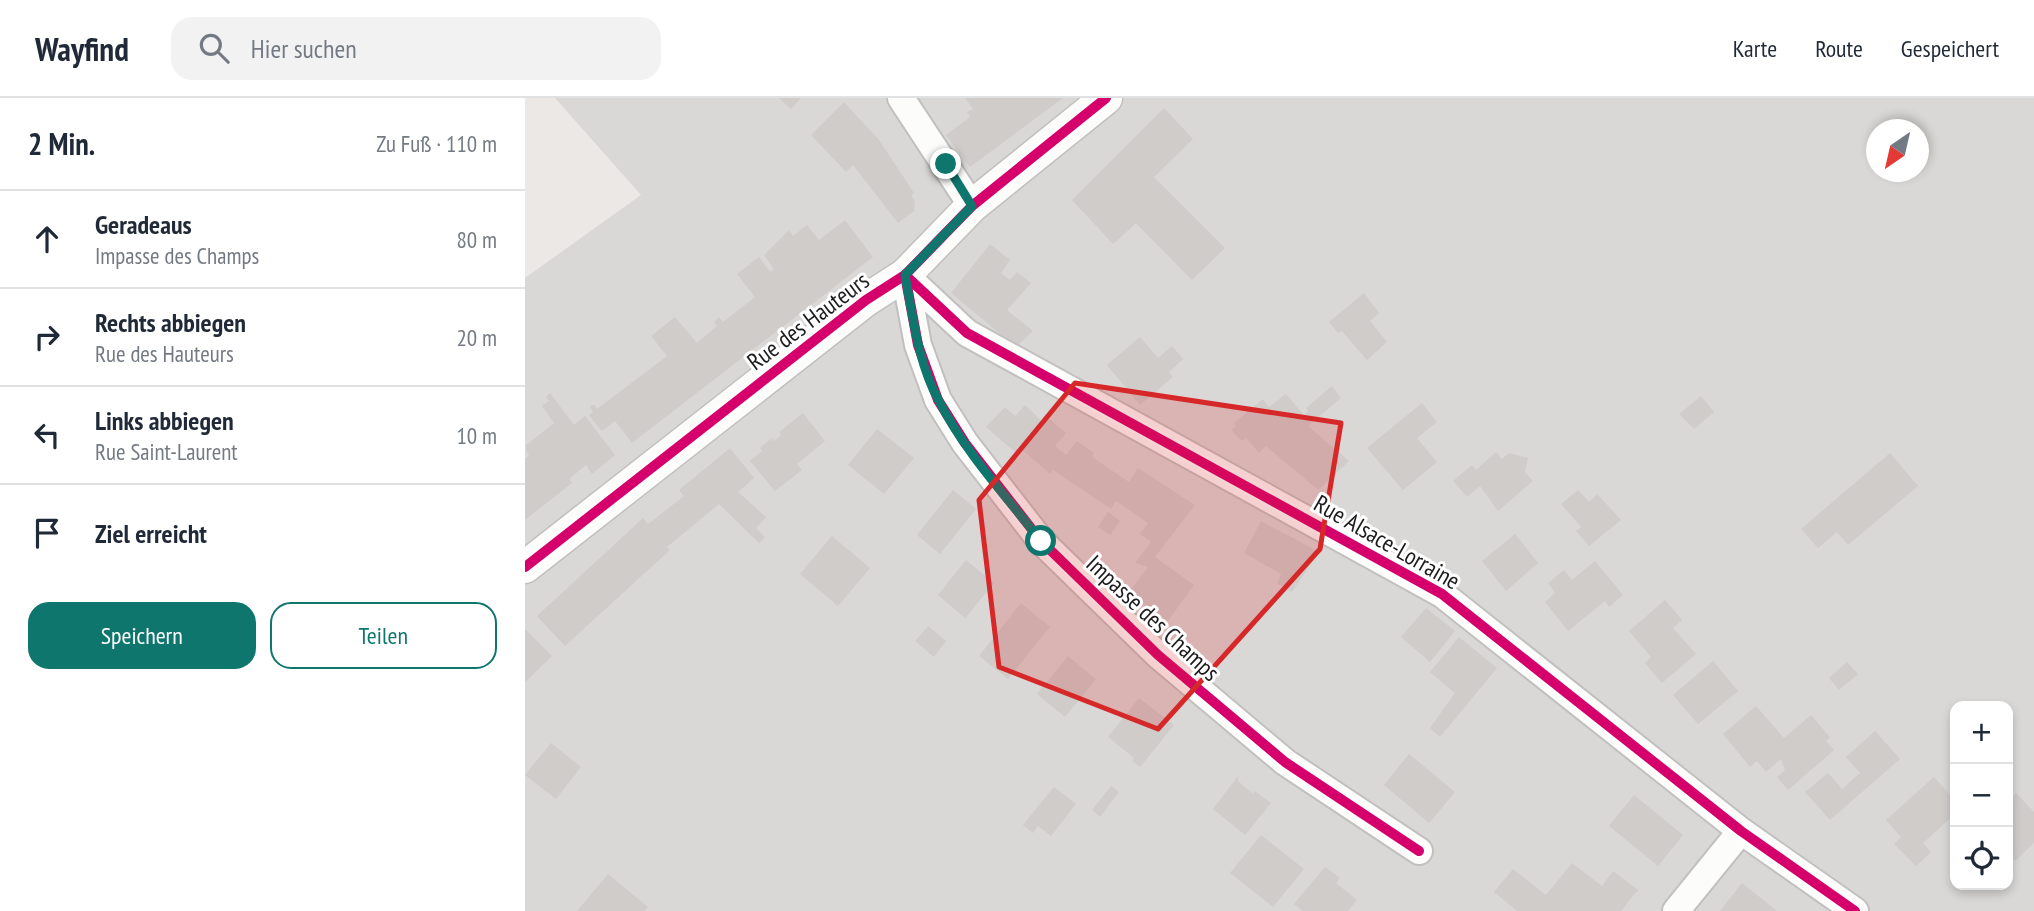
<!DOCTYPE html>
<html lang="de">
<meta charset="utf-8">
<style>
body{margin:0;font-family:"PT Sans Narrow",sans-serif;background:#f2f2f3;color:#1f2937}
.controls{position:absolute;right:21px;bottom:21px;display:grid;overflow:hidden;border-radius:14px;box-shadow:0 4px 10px #0003}
.controls button{width:63px;height:63px;display:grid;place-items:center;padding:0;border:0;border-bottom:2px solid #e0e1e3;background:#fff;color:#1f2937;font:35px sans-serif}
.compass{position:absolute;left:1341px;top:21px;width:63px;height:63px;border-radius:50%;background:#fff;box-shadow:0 4px 10px #0003;rotate:214deg}
.stop{position:absolute;width:21px;height:21px;margin:-16px;border:5px solid #0f766e;border-radius:50%;background:#fff}
.stop.end{background:#0f766e;border-color:#fff;box-shadow:0 2px 7px #0008}
.list{margin:0;padding:0;list-style:none}
h2{display:flex;justify-content:space-between;align-items:center;height:91px;margin:0;padding:0 28px;font-size:30px}
h2 small{font-size:23px;font-weight:400;color:#747a83}
.list li{display:grid;grid-template-columns:46px 1fr auto;gap:21px;align-items:center;box-sizing:border-box;height:98px;padding:0 28px;border-top:2px solid #e0e1e3}
.list b{display:block;font-size:26px;white-space:nowrap}
.list p{margin:0;font-size:23px;white-space:nowrap;color:#747a83}
.list em{font-size:23px;font-style:normal;color:#747a83}
.actions{display:flex;gap:14px;padding:21px 28px}
.actions a{flex:1;padding:16px 0;border:2px solid #0f766e;border-radius:21px;text-align:center;font-size:24px;color:#0f766e}
.actions .main{background:#0f766e;color:#fff}
.icon{flex:none;width:38px;height:38px;fill:none;stroke:currentColor;stroke-width:2;stroke-linecap:round;stroke-linejoin:round}
.map{position:relative;flex:none;width:1509px;height:813px;overflow:hidden}
header{display:flex;align-items:center;gap:42px;box-sizing:border-box;height:98px;padding:0 35px;background:#fff;border-bottom:2px solid #e0e1e3}
header strong{font-size:33px}
nav{display:flex;gap:38px;margin-inline-start:auto;font-size:24px}
.search{width:490px;height:63px;background:#f2f2f3;display:flex;align-items:center;gap:18px;box-sizing:border-box;padding:0 24px;border-radius:21px;color:#747a83;font-size:26px}
main{display:flex}
aside{flex:1;background:#fff}
.map>svg:first-child{display:block}
</style>
<header>
<strong>Wayfind</strong>
<div class="search"><svg class="icon" aria-label="search" viewBox="0 0 24 24"><circle cx="10" cy="10" r="6"/><path d="M15 15l6 6"/></svg>Hier suchen</div>
<nav><a>Karte</a><a>Route</a><a>Gespeichert</a></nav>
</header>
<main>
<aside>
<h2>2 Min.<small>Zu Fuß · 110 m</small></h2>
<ul class="list">
<li><svg class="icon" aria-label="ahead" viewBox="0 0 24 24"><path d="M12 20V5M6 11l6-6 6 6"/></svg><div><b>Geradeaus</b><p>Impasse des Champs</p></div><em>80 m</em></li>
<li><svg class="icon" aria-label="right" viewBox="0 0 24 24"><path d="M7 20v-9h11M14 6l5 5-5 5"/></svg><div><b>Rechts abbiegen</b><p>Rue des Hauteurs</p></div><em>20 m</em></li>
<li><svg class="icon" aria-label="left" viewBox="0 0 24 24"><path d="M17 20v-9H6M10 6l-5 5 5 5"/></svg><div><b>Links abbiegen</b><p>Rue Saint-Laurent</p></div><em>10 m</em></li>
<li><svg class="icon" aria-label="arrive" viewBox="0 0 24 24"><path d="M6 21V4h12l-3 4 3 4H6"/></svg><div><b>Ziel erreicht</b></div></li>
</ul>
<div class="actions"><a class="main">Speichern</a><a>Teilen</a></div>
</aside>
<div class="map">
<svg width="1509" height="813" viewBox="0 0 1509 813">
<rect width="100%" height="100%" fill="#ebe8e5"/>
<path fill="#dad8d6" fill-rule="evenodd" d="M30 0H1509V813H0V180L116 97ZM1352 32H1394V74H1352ZM1430 608H1483V787H1430Z"/>
<g fill="#cfccca">
<path d="M254 0H276L266 11Z"/>
<path d="M440 0H538L445 69 421 37 445 19 442 14 448 11Z"/>
<path d="M319 4 354 42 389 95 386 97 390 103 389 113 373 125 328 67 321 74 286 37Z"/>
<path d="M639 10 668 41 629 79 700 150 667 182 611 125 588 146 547 102Z"/>
<path d="M320 122 348 159 107 345 90 323 77 333 74 330 64 317 68 314 65 309 69 306 72 311 142 258 126 238 150 219 172 245 192 228 189 224 194 219 198 224 230 199 212 176 234 159 245 174 249 171 239 157 264 132 268 138 282 127 294 142Z"/>
<path d="M465 146 485 162 476 175 485 182 492 174 506 185 482 212 508 233 491 249 426 195Z"/>
<path d="M839 195 854 215 845 223 862 244 842 262 817 233 813 235 804 224Z"/>
<path d="M615 239 633 260 647 248 658 261 644 274 648 279 615 307 582 267Z"/>
<path d="M807 288 816 300 783 328 824 363 793 392 741 348 734 355 721 340 717 343 706 332 711 328 709 325 738 301 744 309 761 296 779 317 783 313 781 310Z"/>
<path d="M25 295 49 327 60 318 90 357 67 376 61 367 44 381 47 385 0 422V361L4 358 0 348 29 325 17 308 24 303 21 299Z"/>
<path d="M1176 298 1189 314 1169 331 1154 316Z"/>
<path d="M897 305 912 324 892 340 912 364 878 392 842 350Z"/>
<path d="M500 307 518 324 522 319 541 335 530 348 541 357 552 343 569 355 567 359 604 384 613 370 670 407 630 459 669 487 643 523 604 494 623 469 610 465 626 444 615 436 623 425 591 403 586 411 528 372 525 376 495 350 491 355 461 329 480 309 490 318Z"/>
<path d="M278 315 300 343 272 366 277 372 250 393 225 363 237 353 235 350 247 340 249 343 256 337 254 334Z"/>
<path d="M352 331 389 360 359 396 323 367Z"/>
<path d="M205 350 229 380 213 394 241 419 231 430 240 439 234 445 194 406 142 449 145 452 40 548 12 518 118 420 123 426 159 398 154 392Z"/>
<path d="M971 354 977 361 984 355 1003 360 1000 374 1008 383 973 413 955 388 942 399 928 383 947 367 951 372Z"/>
<path d="M1365 355 1393 388 1323 447 1312 434 1293 450 1276 431Z"/>
<path d="M428 392 451 411 415 456 392 437Z"/>
<path d="M1053 392 1064 404 1072 396 1096 422 1064 448 1051 433 1056 429 1036 406Z"/>
<path d="M583 414 595 423 585 437 573 429Z"/>
<path d="M736 423 794 454 767 494 752 485 756 476 719 455Z"/>
<path d="M990 436 1013 465 981 493 957 463Z"/>
<path d="M307 438 345 470 313 508 275 476Z"/>
<path d="M441 462 469 485 440 520 413 497Z"/>
<path d="M1070 463 1098 497 1084 509 1080 503 1043 533 1020 504 1030 495 1023 485 1039 472 1047 482Z"/>
<path d="M1140 502 1157 522 1148 530 1171 556 1137 585 1120 565 1126 559 1104 533Z"/>
<path d="M496 505 525 529 483 581 454 558Z"/>
<path d="M901 510 930 533 905 564 876 539Z"/>
<path d="M403 528 421 543 409 559 390 543Z"/>
<path d="M0 531 27 558 0 584Z"/>
<path d="M934 539 972 570 915 639 905 630 930 595 905 574Z"/>
<path d="M543 558 571 581 540 619 512 596Z"/>
<path d="M1188 563 1213 593 1173 626 1148 597Z"/>
<path d="M1322 564 1333 576 1314 592 1304 580Z"/>
<path d="M614 600 649 627 615 669 607 663 609 660 583 639Z"/>
<path d="M1231 608 1259 640 1286 617 1305 639 1301 643 1309 652 1263 692 1252 679 1260 672 1256 661 1241 674 1232 663 1225 669 1198 636Z"/>
<path d="M1350 633 1375 661 1305 722 1280 694 1303 675 1317 691 1335 675 1321 659Z"/>
<path d="M26 645 56 669 31 701 0 677Z"/>
<path d="M884 656 930 694 904 725 859 687Z"/>
<path d="M713 678V683L728 696 730 693 746 705 720 737 688 711Z"/>
<path d="M1409 679 1430 703V716L1398 745 1406 754 1391 768 1369 746 1376 739 1361 722Z"/>
<path d="M586 688 594 694 575 719 567 712Z"/>
<path d="M529 689 551 706 526 738 513 728 508 735 498 727Z"/>
<path d="M1491 695 1509 714V745L1490 763 1483 755V703Z"/>
<path d="M1109 697 1158 737 1133 768 1084 728Z"/>
<path d="M736 737 779 771 748 809 705 775Z"/>
<path d="M1047 765 1077 788 1088 773 1113 792 1096 813H992L969 794 988 771 1021 797Z"/>
<path d="M800 769 815 780 811 785 832 802 823 813H778L769 806Z"/>
<path d="M83 776 123 809 120 813H52Z"/>
<path d="M1217 785 1252 813H1195Z"/>
</g>
<g fill="none" stroke-linecap="round" stroke-linejoin="round">
<defs>
<g id="minor">
<path d="M376 0 447 108"/>
<path d="M380 177 442 235 917 496 1216 733 1330 813"/>
<path d="M380 177 393 247 413 302 440 345 516 443 633 557 760 664 894 753"/>
<path d="M1151 813 1216 733"/>
</g>
<path id="tertiary" d="M0 469 341 202 380 177 447 108 581 0"/>
</defs>
<use href="#minor" stroke="#c2c0bf" stroke-width="30"/>
<use href="#tertiary" stroke="#c2c0bf" stroke-width="35"/>
<use href="#minor" stroke="#fcfcfb" stroke-width="26"/>
<use href="#tertiary" stroke="#fcfcfb" stroke-width="32"/>
<defs>
<g id="cycleway">
<path d="M380 177 442 235 917 496 1216 733 1330 813"/>
<path d="M380 177 393 247 413 302 440 345 516 443 633 557 760 664 894 753"/>
<path d="M0 469 341 202 380 177 447 108 581 0"/>
</g>
</defs>
<use href="#cycleway" stroke="#fff" stroke-width="15"/>
<use href="#cycleway" stroke="#d6006c" stroke-width="10"/>
</g>
<g fill="none" stroke-linecap="round" stroke-linejoin="round">
<path stroke="#0f766e" stroke-width="9" d="M421 66 447 108 380 177C388 219 393 265 414 303 440 354 481 398 516 443"/>
</g>
<path fill="#d62828" fill-opacity="0.2" stroke="#d62828" stroke-width="5" stroke-linejoin="round" d="M550 285 816 325 795 451 633 631 474 569 454 402Z"/>
<g text-anchor="middle" dominant-baseline="central" stroke-width="6" stroke-linejoin="round" paint-order="stroke">
<g font-size="24" fill="#1c1c1c" stroke="#fff">
<text transform="translate(283 223) rotate(-37)">Rue des Hauteurs</text>
<text transform="translate(862 444) rotate(30)">Rue Alsace-Lorraine</text>
<text transform="translate(628 520) rotate(43)">Impasse des Champs</text>
</g>
</g>
</svg>
<div class="controls">
<button>+</button>
<button>−</button>
<button><svg class="icon" aria-label="locate" viewBox="0 0 24 24"><circle cx="12" cy="12" r="6"/><path d="M12 2v4M12 18v4M2 12h4M18 12h4"/></svg></button>
</div>
<svg class="compass" viewBox="-18 -18 36 36"><path d="M0-13l5 13h-10z" fill="#e53935"/><path d="M0 13l5-13h-10z" fill="#747a83"/></svg>
<div class="stop" style="left:516px;top:443px"></div>
<div class="stop end" style="left:421px;top:66px"></div>
</div>
</main>
